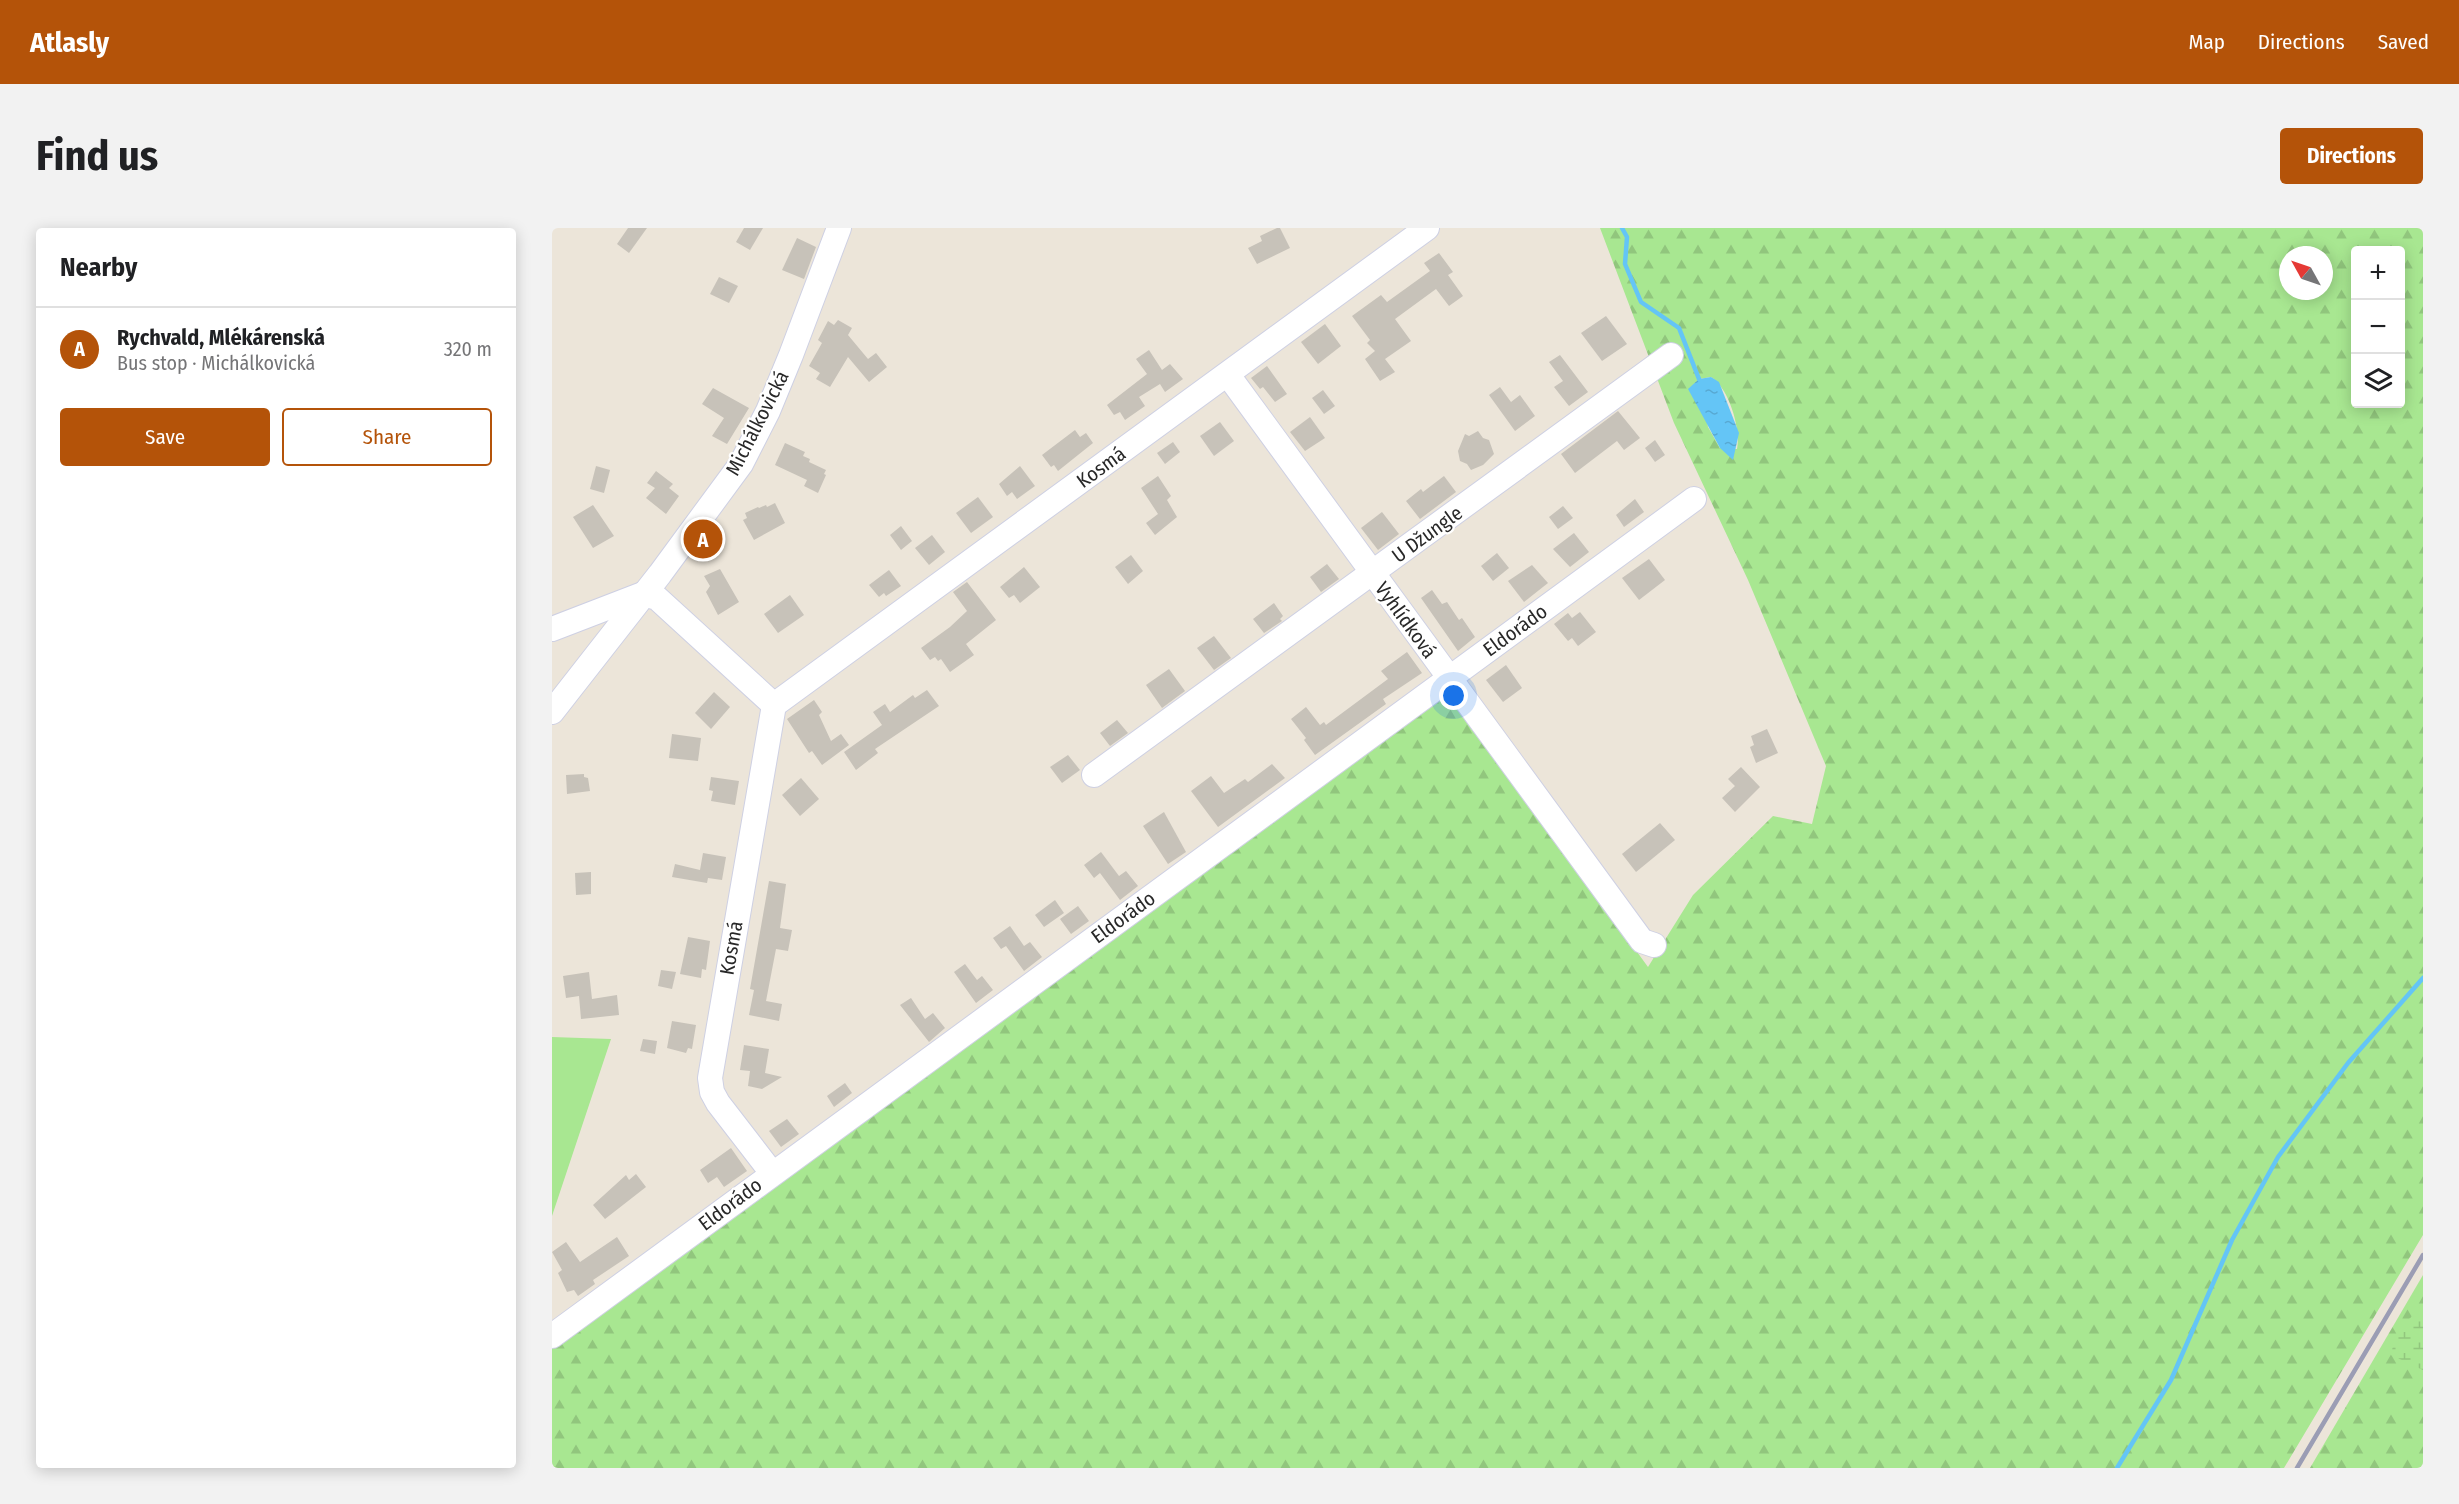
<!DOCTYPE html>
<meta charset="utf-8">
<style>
body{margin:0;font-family:"Fira Sans Condensed",sans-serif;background:#f2f2f2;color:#202124}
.controls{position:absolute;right:18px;top:18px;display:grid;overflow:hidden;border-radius:6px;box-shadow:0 3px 15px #0003}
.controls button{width:54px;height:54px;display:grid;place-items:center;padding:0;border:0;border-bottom:2px solid #e0e0e0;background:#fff;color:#202124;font:30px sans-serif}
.compass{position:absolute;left:1727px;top:18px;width:54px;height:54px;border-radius:50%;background:#fff;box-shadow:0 3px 15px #0003;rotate:310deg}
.you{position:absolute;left:902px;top:468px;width:21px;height:21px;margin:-15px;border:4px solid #fff;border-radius:50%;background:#1a73e8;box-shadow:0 0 0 9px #1a73e833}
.badge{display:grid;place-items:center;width:39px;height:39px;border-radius:50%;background:#b45309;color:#fff;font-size:20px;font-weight:700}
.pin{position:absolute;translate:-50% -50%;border:3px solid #fff;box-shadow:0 2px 6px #0006}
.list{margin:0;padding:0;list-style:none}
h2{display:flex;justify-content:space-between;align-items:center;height:78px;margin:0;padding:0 24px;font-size:26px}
h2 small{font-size:20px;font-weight:400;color:#757577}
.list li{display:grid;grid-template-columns:39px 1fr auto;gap:18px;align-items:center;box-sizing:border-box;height:84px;padding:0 24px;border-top:2px solid #e0e0e0}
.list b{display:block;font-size:22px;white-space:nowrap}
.list p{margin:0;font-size:20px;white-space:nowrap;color:#757577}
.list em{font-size:20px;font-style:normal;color:#757577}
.actions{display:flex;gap:12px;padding:18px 24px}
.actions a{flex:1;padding:14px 0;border:2px solid #b45309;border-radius:6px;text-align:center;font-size:21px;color:#b45309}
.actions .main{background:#b45309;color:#fff}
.icon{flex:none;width:33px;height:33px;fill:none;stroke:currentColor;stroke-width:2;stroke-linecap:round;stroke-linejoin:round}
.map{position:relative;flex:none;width:1871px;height:1240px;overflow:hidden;border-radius:6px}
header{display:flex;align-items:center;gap:36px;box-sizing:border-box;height:84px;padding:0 30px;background:#b45309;color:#fff}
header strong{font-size:28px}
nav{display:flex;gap:33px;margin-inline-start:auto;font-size:21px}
.intro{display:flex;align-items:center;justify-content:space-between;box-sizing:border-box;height:144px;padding:0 36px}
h1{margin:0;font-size:42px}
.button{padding:15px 27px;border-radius:6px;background:#b45309;color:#fff;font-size:21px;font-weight:700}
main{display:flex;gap:36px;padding:0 36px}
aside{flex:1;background:#fff;border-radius:6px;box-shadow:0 3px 15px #0003}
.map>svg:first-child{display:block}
</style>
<header>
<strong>Atlasly</strong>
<nav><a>Map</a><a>Directions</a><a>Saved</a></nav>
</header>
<div class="intro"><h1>Find us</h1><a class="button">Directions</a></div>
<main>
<aside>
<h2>Nearby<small></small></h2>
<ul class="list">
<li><span class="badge">A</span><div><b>Rychvald, Mlékárenská</b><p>Bus stop · Michálkovická</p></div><em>320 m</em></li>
</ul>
<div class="actions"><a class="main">Save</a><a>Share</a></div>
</aside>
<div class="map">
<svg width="1871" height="1240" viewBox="0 0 1871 1240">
<defs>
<pattern id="forest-firs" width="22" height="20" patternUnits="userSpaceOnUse" patternTransform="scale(1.5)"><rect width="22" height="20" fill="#a8e791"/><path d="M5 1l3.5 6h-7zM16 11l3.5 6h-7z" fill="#91c67d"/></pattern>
<pattern id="wetland-marsh" width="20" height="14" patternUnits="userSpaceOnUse" patternTransform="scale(1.5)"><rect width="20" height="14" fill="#a8e791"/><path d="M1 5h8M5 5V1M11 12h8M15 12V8" fill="none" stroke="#91c67d"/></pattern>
<pattern id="water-ripples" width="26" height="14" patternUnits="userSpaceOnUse" patternTransform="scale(1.5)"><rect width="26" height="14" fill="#64c5f6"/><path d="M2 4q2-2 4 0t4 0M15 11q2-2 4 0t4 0" fill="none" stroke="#57a9d3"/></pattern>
</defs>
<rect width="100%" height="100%" fill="#ece5d9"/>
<path fill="#a8e791" d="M0 809 59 811 0 988Z"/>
<g fill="url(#forest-firs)" fill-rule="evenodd">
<path d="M1048 0H1871V1007L1732 1240H0V1116L897 465 1096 739 1141 667 1221 588 1260 596 1274 538 1196 352 1122 195ZM1804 22H1848V176H1804ZM1736 27H1772V63H1736ZM1159 149C1177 160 1189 201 1185 221L1168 220 1156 199 1147 151Z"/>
<path d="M1871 1047V1240H1758Z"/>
</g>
<path fill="url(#wetland-marsh)" d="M1871 1082V1142L1839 1127C1841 1112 1855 1086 1871 1082Z"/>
<path fill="url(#water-ripples)" d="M1159 149 1167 154 1187 205 1181 232 1168 220 1136 161 1147 151Z"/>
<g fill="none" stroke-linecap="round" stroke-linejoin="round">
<g stroke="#64c5f6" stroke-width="4.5">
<path d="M1070 0 1075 9 1073 36 1089 74 1127 100 1147 151"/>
<path d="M1565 1240 1619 1152 1680 1012 1726 929 1796 835 1871 750"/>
</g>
</g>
<g fill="#c7c2b9">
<path d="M76 0H95L77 25 65 16Z"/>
<path d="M192 0H211L198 22 184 14Z"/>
<path d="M725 0H728L738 20 705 36 696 20 710 13 708 8Z"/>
<path d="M245 10 264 19 252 51 230 42Z"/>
<path d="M887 25 901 44 896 47 911 68 897 78 884 61 843 91 859 113 833 131 843 144 828 153 813 131 823 123 815 115 818 112 800 88 829 67 835 74 878 43 872 35Z"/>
<path d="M167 49 186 58 177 75 158 66Z"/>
<path d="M1054 88 1075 116 1050 133 1029 105Z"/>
<path d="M286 92 300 100 296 107 316 131 324 125 335 139 317 154 296 129 278 159 264 151 268 145 257 138 270 115 266 112 276 93 282 97Z"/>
<path d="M773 96 789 118 766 136 749 114Z"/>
<path d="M597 122 610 142 618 136 631 151 613 164 608 156 587 169 593 178 573 192 568 184 562 187 555 177 595 146 584 131Z"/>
<path d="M1008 127 1036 164 1017 178 1002 159 1011 153 997 134Z"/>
<path d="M715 138 735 166 723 174 711 159 708 161 699 150Z"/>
<path d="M948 159 959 174 968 167 983 188 963 203 937 167Z"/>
<path d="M161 160 197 180 175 216 160 208 172 190 150 176Z"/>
<path d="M771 162 783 178 772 186 760 170Z"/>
<path d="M1066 183 1088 210 1072 222 1065 213 1023 245 1009 226Z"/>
<path d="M758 189 773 210 753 223 738 204Z"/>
<path d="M668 194 682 213 662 228 648 208Z"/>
<path d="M523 202 528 209 534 205 541 215 506 243 502 237 499 239 490 227Z"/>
<path d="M926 203 931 210 937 212 942 226 931 237 919 242 915 236 908 233 906 223 913 206 917 208Z"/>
<path d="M1103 212 1113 227 1103 234 1093 220Z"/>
<path d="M621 214 628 224 613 236 605 225Z"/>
<path d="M233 215 253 224 251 228 258 231 257 234 274 242 272 246 274 247 266 265 252 258 255 252 223 237Z"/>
<path d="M44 238 58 242 52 265 38 261Z"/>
<path d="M468 238 483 258 465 271 460 264 455 268 447 256Z"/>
<path d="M104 243 121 256 117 260 127 268 114 286 94 270 103 260 95 255Z"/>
<path d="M606 248 619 268 615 272 625 289 603 307 594 295 606 286 589 260Z"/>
<path d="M892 248 904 264 868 291 854 273 869 261 871 264Z"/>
<path d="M426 269 441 289 419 305 404 285Z"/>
<path d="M1083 271 1092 284 1072 299 1064 287Z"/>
<path d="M223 275 233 295 202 312 191 292 195 290 193 285 206 279 207 280 214 277 215 279Z"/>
<path d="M41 277 62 308 41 320 21 289Z"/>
<path d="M1011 278 1021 290 1006 301 997 289Z"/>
<path d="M830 284 847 306 826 322 809 300Z"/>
<path d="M349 298 360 313 349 322 338 307Z"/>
<path d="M1022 305 1037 324 1018 339 1001 321Z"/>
<path d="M380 307 393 324 377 337 363 320Z"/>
<path d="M945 325 957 340 941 353 929 338Z"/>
<path d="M579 327 591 343 576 356 563 339Z"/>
<path d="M1097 331 1113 352 1087 372 1070 350Z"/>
<path d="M775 336 787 351 769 364 758 349Z"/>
<path d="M980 337 996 355 972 374 956 353Z"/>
<path d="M472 339 488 359 468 375 462 367 457 370 448 359Z"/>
<path d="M168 341 187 374 166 387 154 364 158 358 152 348Z"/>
<path d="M337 342 349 358 334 368 332 365 327 369 317 357Z"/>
<path d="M415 354 444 392 414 416 422 427 398 444 389 431 386 433 383 429 378 432 369 420 398 399 415 383 401 364Z"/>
<path d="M880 362 890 376 895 374 907 392 910 390 923 409 906 423 869 370Z"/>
<path d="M238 367 252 387 226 405 212 386Z"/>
<path d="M722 375 731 388 728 391 730 393 712 405 701 391Z"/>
<path d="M1028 384 1044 404 1026 418 1020 410 1016 413 1002 396 1016 385 1020 390Z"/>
<path d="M662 408 679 430 662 442 645 420Z"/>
<path d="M855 424 870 445 831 471 834 476 763 527 752 512 754 510 739 491 754 479 768 497 772 494 774 497 836 451 829 443Z"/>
<path d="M954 437 970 460 951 474 934 452Z"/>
<path d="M617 441 633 463 610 480 594 457Z"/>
<path d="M375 462 387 478 323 521 326 525 304 542 292 524 330 497 321 484 333 476 338 484 361 467 363 470Z"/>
<path d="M162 464 178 479 159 501 143 485Z"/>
<path d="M262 472 270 484 267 487 279 513 289 506 297 517 270 537 260 523 257 525 235 491Z"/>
<path d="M565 492 576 505 558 518 548 505Z"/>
<path d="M1215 501 1226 525 1204 535 1198 519 1202 517 1199 508Z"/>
<path d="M120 506 149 510 146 533 117 530Z"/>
<path d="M516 527 528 542 510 555 498 539Z"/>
<path d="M720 536 733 550 666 599 639 563 659 548 672 565 693 551 696 554Z"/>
<path d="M1189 539 1208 559 1183 584 1170 570 1183 558 1176 551Z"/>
<path d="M32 546V549L36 550 38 563 15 566 14 547Z"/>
<path d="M159 549 187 553 183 577 159 573 161 563 157 562Z"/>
<path d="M249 550 267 571 248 588 230 567Z"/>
<path d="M612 584 634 624 616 636 591 598Z"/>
<path d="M1108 595 1123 612 1084 644 1070 626Z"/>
<path d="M549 624 567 648 574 643 586 658 568 672 548 645 542 650 532 637Z"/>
<path d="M151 625 174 629 170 652 156 650 155 655 120 649 123 636 148 642Z"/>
<path d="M39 644V666L24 667 23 645Z"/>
<path d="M217 653 234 656 228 700 240 702 236 723 224 721 214 773 230 776 227 793 197 787 202 762 198 761Z"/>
<path d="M503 672 512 685 492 699 483 687Z"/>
<path d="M526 678 537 693 519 706 508 691Z"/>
<path d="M458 698 472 718 478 714 490 729 472 743 454 718 449 721 441 710Z"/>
<path d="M136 709 158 713 154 742 150 741 149 750 128 746Z"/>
<path d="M413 736 425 752 430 748 441 762 424 775 402 744Z"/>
<path d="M109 742 124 744 120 761 106 758Z"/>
<path d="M37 744 40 771 65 767 67 787 29 791 27 768 14 770 11 748Z"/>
<path d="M359 770 373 791 381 785 393 800 377 814 348 777Z"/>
<path d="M120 793 144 797 140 821 136 820 134 825 115 820Z"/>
<path d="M91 811 105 813 103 826 88 823Z"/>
<path d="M192 817 217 821 213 845 230 849 210 861 196 858 198 843 188 842Z"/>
<path d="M293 855 300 865 282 879 275 868Z"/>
<path d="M235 891 247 906 229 919 217 903Z"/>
<path d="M179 920 195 943 172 959 165 949 156 955 148 942Z"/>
<path d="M84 946 94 959 53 991 41 977 74 947 77 952Z"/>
<path d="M65 1009 77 1028 41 1052 43 1056 26 1068 22 1062 15 1064 6 1045 10 1042 0 1024 14 1014 28 1034Z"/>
</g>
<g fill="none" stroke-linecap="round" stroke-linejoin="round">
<defs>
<g id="minor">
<path d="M676 147 1090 713 1102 717"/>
<path d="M0 401 91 366 105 370 222 477"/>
<path d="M0 484 108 346 189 236 216 183 239 127 287 0"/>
<path d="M542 547 1119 127"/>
<path d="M220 945 166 875 160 864 158 850 222 477 875 0"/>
<path d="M0 1108 1142 271"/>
</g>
</defs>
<use href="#minor" stroke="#ced0e3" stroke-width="26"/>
<use href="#minor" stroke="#fff" stroke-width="24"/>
<path stroke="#9b9db4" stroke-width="4.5" d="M1745 1240 1871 1027"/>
</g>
<g text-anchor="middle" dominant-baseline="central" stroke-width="4.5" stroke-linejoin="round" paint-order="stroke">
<g font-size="20" fill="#282828" stroke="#fff">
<text transform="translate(205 195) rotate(-63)">Michálkovická</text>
<text transform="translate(549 239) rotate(-36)">Kosmá</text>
<text transform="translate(875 306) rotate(-36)">U Džungle</text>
<text transform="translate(854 392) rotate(54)">Vyhlídková</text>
<text transform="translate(963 402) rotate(-36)">Eldorádo</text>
<text transform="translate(571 689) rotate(-36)">Eldorádo</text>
<text transform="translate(179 720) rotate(-80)">Kosmá</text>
<text transform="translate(178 976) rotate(-37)">Eldorádo</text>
</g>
</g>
</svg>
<div class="controls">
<button>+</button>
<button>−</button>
<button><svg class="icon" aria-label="layers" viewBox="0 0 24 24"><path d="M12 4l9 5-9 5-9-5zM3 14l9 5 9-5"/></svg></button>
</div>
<svg class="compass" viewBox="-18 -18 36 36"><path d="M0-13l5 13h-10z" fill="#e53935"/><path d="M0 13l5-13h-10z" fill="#757577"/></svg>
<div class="you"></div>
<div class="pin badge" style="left:151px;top:311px">A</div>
</div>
</main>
